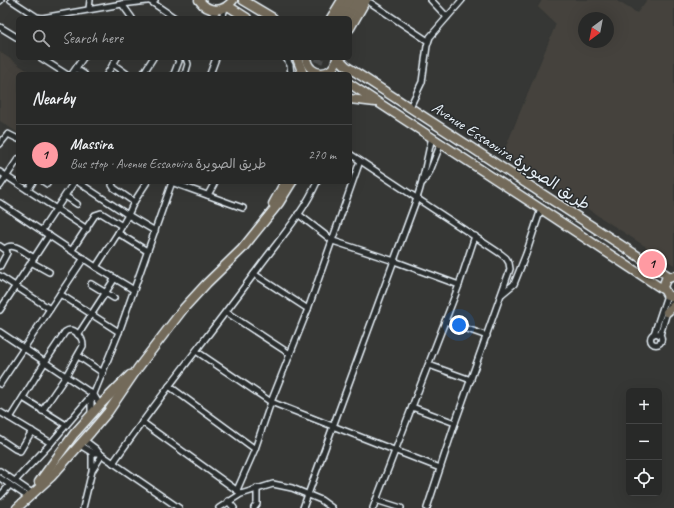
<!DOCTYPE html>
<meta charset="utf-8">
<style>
body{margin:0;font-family:Caveat,"Playpen Sans Arabic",sans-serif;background:#343534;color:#f1f3f6}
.controls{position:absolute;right:12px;bottom:12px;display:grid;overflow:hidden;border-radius:6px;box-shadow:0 4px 16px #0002}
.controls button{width:36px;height:36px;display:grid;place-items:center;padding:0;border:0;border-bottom:1px solid #444545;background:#282928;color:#f1f3f6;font:20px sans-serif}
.compass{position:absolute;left:578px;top:12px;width:36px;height:36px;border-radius:50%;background:#282928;box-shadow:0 4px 16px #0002;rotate:212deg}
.you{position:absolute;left:459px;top:325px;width:14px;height:14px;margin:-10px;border:3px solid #fff;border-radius:50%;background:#1a73e8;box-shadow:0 0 0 6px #1a73e833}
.badge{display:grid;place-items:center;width:26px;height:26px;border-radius:50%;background:#ff9aa2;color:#111;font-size:13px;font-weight:700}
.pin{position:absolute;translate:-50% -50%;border:2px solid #fff;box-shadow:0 1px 4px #0006}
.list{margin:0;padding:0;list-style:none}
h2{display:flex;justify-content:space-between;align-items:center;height:52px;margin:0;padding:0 16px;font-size:17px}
h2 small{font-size:13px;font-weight:400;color:#a5a6a8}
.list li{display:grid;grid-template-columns:26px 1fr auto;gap:12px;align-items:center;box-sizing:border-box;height:60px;padding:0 16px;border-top:1px solid #444545}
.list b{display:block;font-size:15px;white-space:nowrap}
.list p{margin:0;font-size:13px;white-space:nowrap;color:#a5a6a8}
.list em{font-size:13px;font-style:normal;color:#a5a6a8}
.icon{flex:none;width:22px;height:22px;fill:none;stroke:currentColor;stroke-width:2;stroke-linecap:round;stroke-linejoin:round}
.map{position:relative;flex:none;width:674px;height:508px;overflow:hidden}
.search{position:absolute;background:#282928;box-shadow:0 4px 16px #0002;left:16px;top:16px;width:336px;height:44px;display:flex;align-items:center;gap:10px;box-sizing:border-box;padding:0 14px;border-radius:6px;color:#a5a6a8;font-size:15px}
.panel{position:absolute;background:#282928;box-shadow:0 4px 16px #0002;left:16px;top:72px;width:336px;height:112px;border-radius:6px}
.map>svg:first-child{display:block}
</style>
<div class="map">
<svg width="674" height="508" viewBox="0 0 674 508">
<rect width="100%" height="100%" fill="#363735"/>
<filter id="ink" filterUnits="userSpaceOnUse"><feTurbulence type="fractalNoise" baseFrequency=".025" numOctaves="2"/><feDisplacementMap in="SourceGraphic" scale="8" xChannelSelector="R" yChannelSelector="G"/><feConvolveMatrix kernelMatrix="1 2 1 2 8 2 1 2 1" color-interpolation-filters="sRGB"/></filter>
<g filter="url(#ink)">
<g fill="#45433d" fill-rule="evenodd">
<path d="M542 0H615L637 13 647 0H674V265L503 154 556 24 538 7ZM584 18H608V42H584Z"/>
<path d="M0 52 32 74H18V133L0 121Z"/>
</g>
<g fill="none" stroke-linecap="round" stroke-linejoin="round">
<path stroke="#515352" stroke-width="8" stroke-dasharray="8 4" stroke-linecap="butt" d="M315 74 320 58"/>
<defs>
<g id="street">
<path d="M11 0 37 17 42 18 122 4 155 0"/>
<path d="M431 0 447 17"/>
<path d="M0 1 1 0"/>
<path d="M150 1 175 18"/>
<path d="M371 3 428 41"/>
<path d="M122 4 132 18"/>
<path d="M89 9 90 0"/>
<path d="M211 10 218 18"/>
<path d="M222 18 225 8"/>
<path d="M0 27 18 38"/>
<path d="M41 58 66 74"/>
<path d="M286 58 290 65 291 74"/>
<path d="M113 64 127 74"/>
<path d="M76 69 84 74"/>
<path d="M72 74 83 58"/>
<path d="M107 74 117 58"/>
<path d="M143 74 153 58"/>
<path d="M174 74 179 61 177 58"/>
<path d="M185 74 188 64 186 58"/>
<path d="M210 74 216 58"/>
<path d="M410 107 422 82 427 46 430 37 462 0"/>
<path d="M0 144 8 134 18 139"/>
<path d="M350 154 501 254 506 258 509 263 510 269 508 275 455 423 427 508"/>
<path d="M0 172 87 229"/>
<path d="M44 182 47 184"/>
<path d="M78 182 128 215 155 231"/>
<path d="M113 182 112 185 114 188 134 202"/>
<path d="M171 182 243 208"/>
<path d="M423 182 430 171 441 143"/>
<path d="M0 186 18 159"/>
<path d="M28 190 33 182"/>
<path d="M208 195 215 182"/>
<path d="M65 196 77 204"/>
<path d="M0 203 96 267 134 290"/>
<path d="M298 214 333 241 394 261 459 285"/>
<path d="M42 230 74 182"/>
<path d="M118 233 147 251"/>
<path d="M0 246 6 250 7 253 0 266"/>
<path d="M5 249C13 241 25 253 34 258"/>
<path d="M72 250 95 215 101 213 122 226"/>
<path d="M31 262 49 272"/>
<path d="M96 267 118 233 128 215 134 202 147 182"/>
<path d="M254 274 308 309"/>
<path d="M0 276 50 309"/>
<path d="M91 284 114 298"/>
<path d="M60 294 119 332"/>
<path d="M502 294 514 284 526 254 541 209"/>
<path d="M0 310 49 235"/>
<path d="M226 312 290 354"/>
<path d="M445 321 487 336"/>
<path d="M0 332 94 395 100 405"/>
<circle cx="656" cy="339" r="5.5"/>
<path d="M654 334 667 295"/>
<path d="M78 335 115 278"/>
<path d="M660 335 667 312 673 297"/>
<path d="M196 351 271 402 440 468"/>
<path d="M78 356 103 373"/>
<path d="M429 365 471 380"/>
<path d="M0 384 84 258"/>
<path d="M169 386 255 449"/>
<path d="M23 398 66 425"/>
<path d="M412 407 455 423"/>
<path d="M0 412 51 443"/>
<path d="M91 415V401L119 332 172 182"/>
<path d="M10 418 45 362 65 332C74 326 83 337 83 346L66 376 42 411"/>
<path d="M142 422 239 492"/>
<path d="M0 439 15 449 20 451 32 431"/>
<path d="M84 440 96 449 99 453 179 508"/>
<path d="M80 445 93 453H99"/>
<path d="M92 452V468"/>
<path d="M113 463C159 397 209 335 257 270 277 242 303 214 317 182"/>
<path d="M0 471 32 493"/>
<path d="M0 478 28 497"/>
<path d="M15 481 51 443 92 395"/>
<path d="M237 490 255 449 271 402 308 309 360 161"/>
<path d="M0 496 10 485"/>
<path d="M376 500 401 508"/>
<path d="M228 501 234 508"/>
<path d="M83 508 92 471 102 455"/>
<path d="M219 508 241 494 273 484 292 488 321 500 332 508"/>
<path d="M254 508 257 504V488"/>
<path d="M303 508 417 198C424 178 427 157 432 137"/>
<path d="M373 508 459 285 475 236"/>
</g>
<g id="primary">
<path d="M199 0C208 13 224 13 233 0"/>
<path d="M243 0 273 18"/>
<path d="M228 6 247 18"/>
<path d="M331 18 342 0"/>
<path d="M339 18 350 0"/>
<path d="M347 18 358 0"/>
<path d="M350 28 366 0"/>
<path d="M297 58 303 74"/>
<path d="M306 58C309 78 334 78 337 58"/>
<path d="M338 58 346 66 670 277"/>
<path d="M350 84 541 209 664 290"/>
<path d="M350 99 375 102"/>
<path d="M273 204 285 182"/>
<path d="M674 276 666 279 663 287 667 295 674 297"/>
<path d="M667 312 674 306"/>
<path d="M39 482 74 434 100 405 130 375"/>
<path d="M17 508 51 477 91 432 108 412 138 368 184 308 207 283 242 249 279 203 292 182"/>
</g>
</defs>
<use href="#street" stroke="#e8f1f8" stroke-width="8"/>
<use href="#primary" stroke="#e8f1f8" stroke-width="11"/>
<use href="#street" stroke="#2a2d2e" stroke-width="5"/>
<use href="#primary" stroke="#736b5a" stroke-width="8"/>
</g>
</g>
<g text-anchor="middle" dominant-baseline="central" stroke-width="3" stroke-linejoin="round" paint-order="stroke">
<g font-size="16" fill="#e8f1f8" stroke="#2a2d2e">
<text transform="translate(511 156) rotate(33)">Avenue Essaouira طريق الصويرة</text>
</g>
</g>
</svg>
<div class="controls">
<button>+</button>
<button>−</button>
<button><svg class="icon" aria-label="locate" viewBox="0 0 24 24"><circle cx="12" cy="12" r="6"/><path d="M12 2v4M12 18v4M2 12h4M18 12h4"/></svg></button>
</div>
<svg class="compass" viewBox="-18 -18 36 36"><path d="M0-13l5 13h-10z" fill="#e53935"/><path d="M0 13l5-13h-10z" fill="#a5a6a8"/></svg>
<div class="you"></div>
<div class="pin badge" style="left:652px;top:264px">1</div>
<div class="search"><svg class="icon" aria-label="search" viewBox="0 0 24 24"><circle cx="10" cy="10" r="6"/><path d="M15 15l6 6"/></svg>Search here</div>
<section class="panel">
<h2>Nearby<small></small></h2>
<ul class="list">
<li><span class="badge">1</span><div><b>Massira</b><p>Bus stop · Avenue Essaouira طريق الصويرة</p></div><em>270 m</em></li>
</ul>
</section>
</div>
